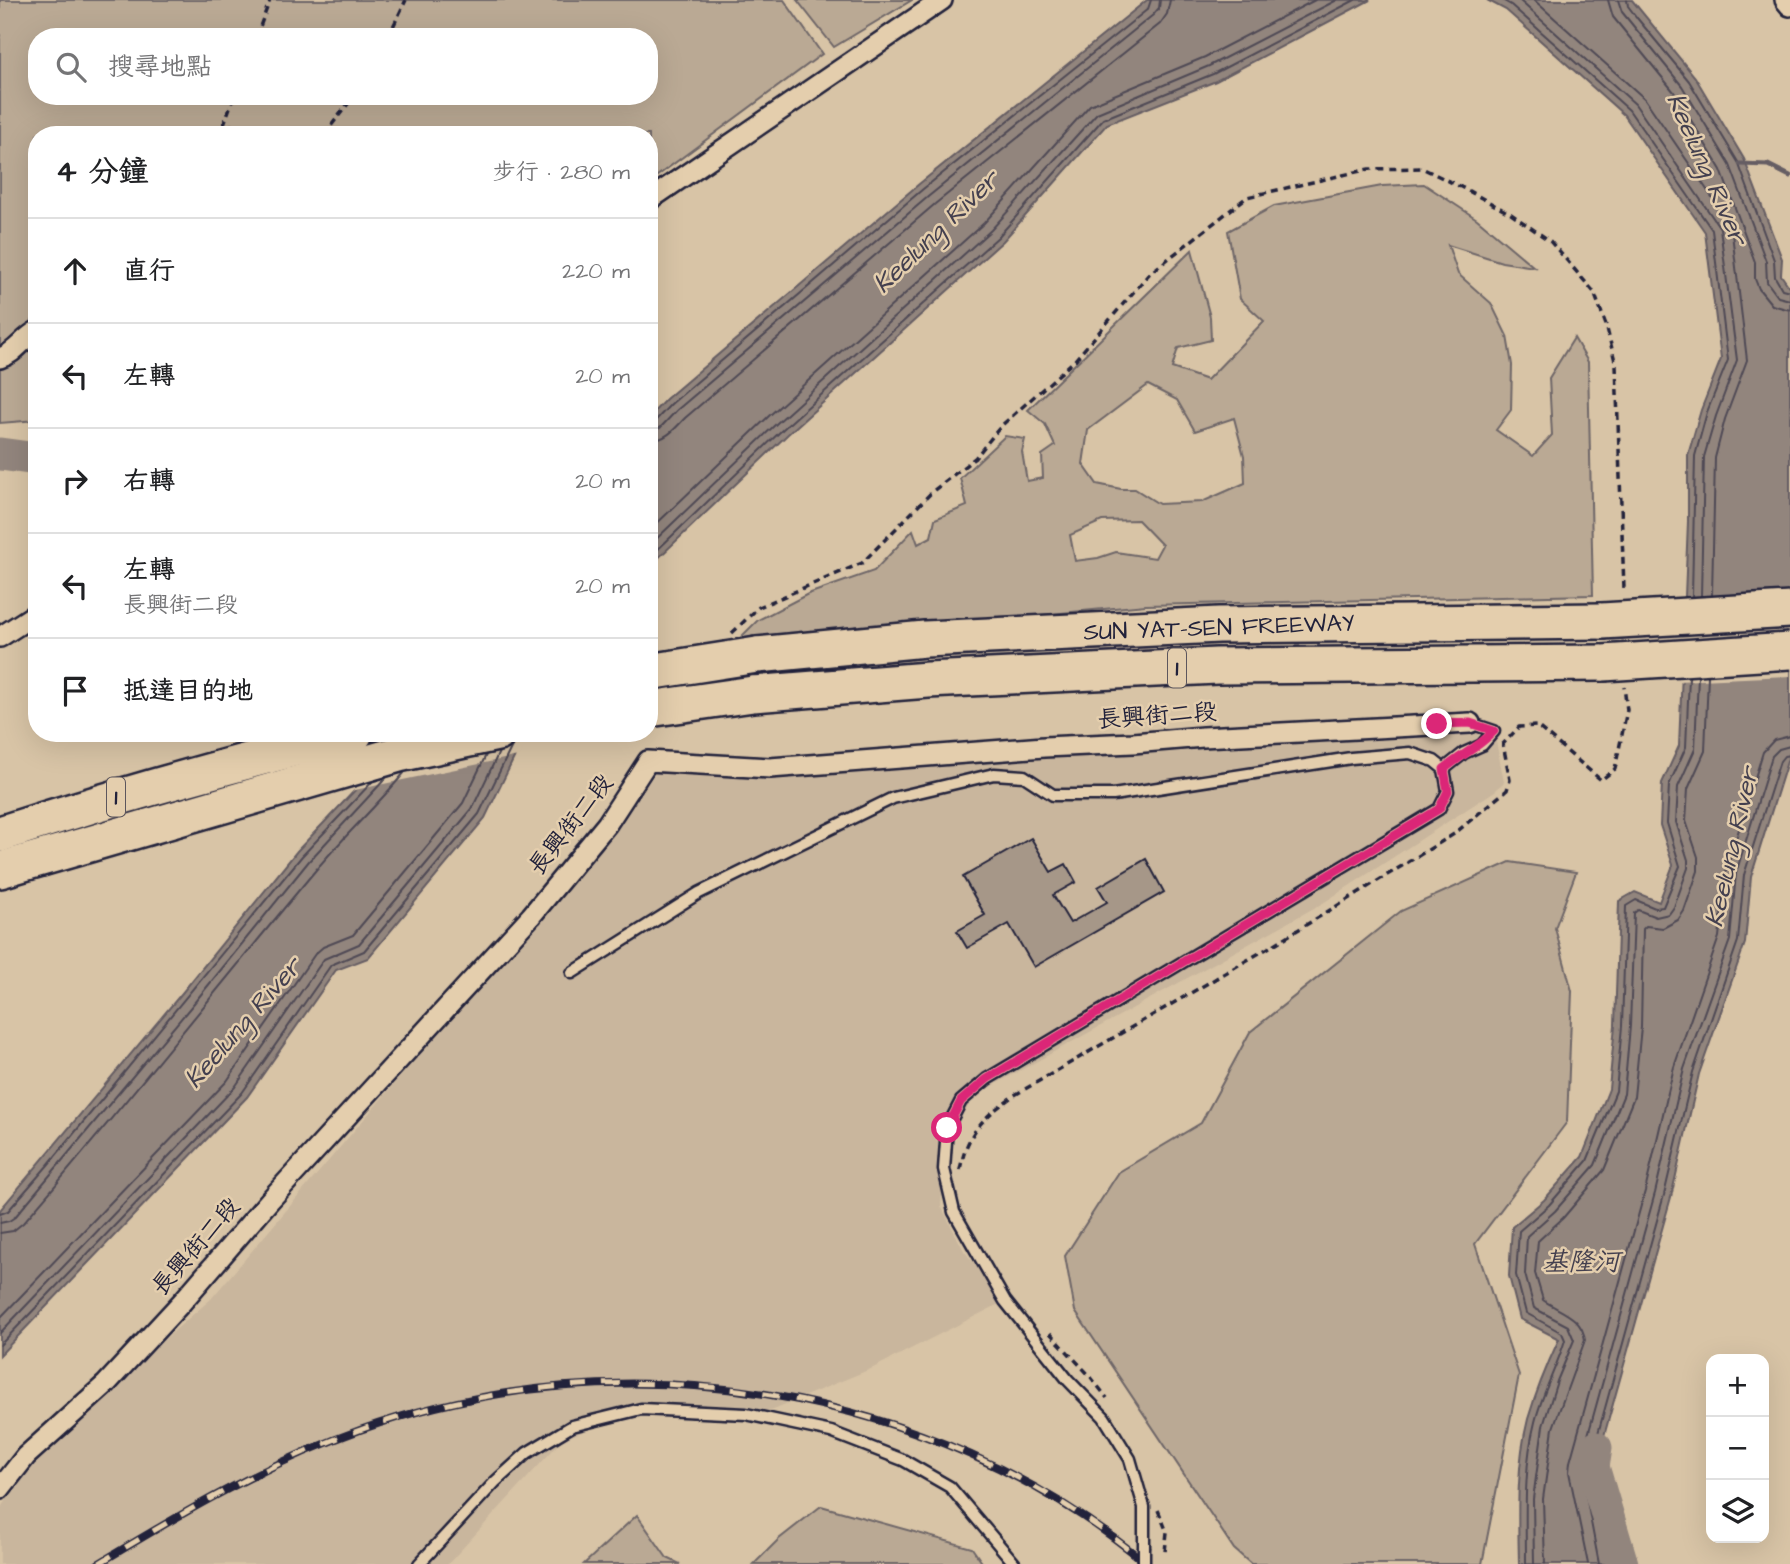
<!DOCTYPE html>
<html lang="zh-TW">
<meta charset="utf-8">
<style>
body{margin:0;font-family:"Architects Daughter","LXGW WenKai TC",sans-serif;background:#f6f6f6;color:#202124}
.controls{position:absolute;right:21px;bottom:21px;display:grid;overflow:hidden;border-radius:14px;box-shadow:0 7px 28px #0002}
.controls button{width:63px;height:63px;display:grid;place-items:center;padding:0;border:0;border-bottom:2px solid #e0e0e0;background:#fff;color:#202124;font:35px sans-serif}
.stop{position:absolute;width:21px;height:21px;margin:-16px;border:5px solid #db2777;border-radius:50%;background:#fff}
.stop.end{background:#db2777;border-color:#fff;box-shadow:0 2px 7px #0008}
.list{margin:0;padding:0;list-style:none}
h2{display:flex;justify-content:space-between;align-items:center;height:91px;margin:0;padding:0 28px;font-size:30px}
h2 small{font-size:23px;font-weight:400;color:#757577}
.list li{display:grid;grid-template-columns:46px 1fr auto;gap:21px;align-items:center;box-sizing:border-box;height:105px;padding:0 28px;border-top:2px solid #e0e0e0}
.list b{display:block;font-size:26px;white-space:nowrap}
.list p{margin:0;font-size:23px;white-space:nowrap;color:#757577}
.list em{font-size:23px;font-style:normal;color:#757577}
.icon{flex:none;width:38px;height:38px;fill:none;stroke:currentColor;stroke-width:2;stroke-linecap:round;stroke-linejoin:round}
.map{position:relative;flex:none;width:1790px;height:1564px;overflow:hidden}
.search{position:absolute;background:#fff;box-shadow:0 7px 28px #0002;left:28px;top:28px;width:630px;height:77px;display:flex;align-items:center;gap:18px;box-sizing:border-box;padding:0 24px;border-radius:28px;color:#757577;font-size:26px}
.panel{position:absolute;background:#fff;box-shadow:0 7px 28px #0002;left:28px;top:126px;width:630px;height:616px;border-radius:28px}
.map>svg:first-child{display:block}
</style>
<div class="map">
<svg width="1790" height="1564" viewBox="0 0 1790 1564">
<rect width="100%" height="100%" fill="#d8c4a6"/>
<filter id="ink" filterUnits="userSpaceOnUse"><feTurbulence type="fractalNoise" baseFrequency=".0143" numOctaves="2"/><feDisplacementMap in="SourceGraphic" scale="14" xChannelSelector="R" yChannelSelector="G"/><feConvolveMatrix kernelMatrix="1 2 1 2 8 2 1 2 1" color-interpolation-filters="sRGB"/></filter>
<g filter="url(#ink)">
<path fill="#c9b69d" d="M1469 714 1494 731 1504 782 1495 791 1323 903 976 1095 953 1128 944 1169 941 1206 964 1251 1005 1301 873 1368 749 1419 648 1407 563 1439 448 1564H0V1509L21 1477 74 1418 211 1299 490 971 586 863 659 769Z"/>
<g fill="#baa994" stroke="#6e6668" stroke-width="2" fill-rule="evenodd">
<path d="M0 0H784L822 54 649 182V135H37V420L0 423ZM37 37H649V96H37Z"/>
<path d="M797 0H912L834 47Z"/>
<path d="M1424 184 1477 219 1534 267 1502 262 1448 245 1458 274 1491 303 1507 336 1512 365 1511 410 1496 430 1533 456 1552 435 1549 378 1574 338 1588 362 1593 595 1146 605 734 644 758 620 808 594 874 571 913 530 918 544 931 537 935 519 967 506 960 478 1005 436 1025 439 1022 452 1027 481 1043 478 1042 455 1055 446 1045 424 1028 410 1192 250 1210 317 1211 340 1178 348 1172 368 1207 380 1264 321 1240 299 1228 231 1274 206 1382 186ZM1148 385 1177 400 1195 431 1234 418 1244 456 1245 483 1202 502 1159 504 1135 489H1121L1097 484 1083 464 1088 430ZM1138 520 1162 545 1155 558 1116 552 1098 558 1075 561 1070 535 1102 521Z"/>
<path d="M1510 862 1576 872 1555 928 1572 991 1567 1122 1475 1244 1519 1375 1482 1564H1251L1234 1549 1075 1311 1065 1256 1119 1172 1201 1123 1250 1032 1401 911Z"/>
<path d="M821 1506 972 1548 983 1564H754L779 1539Z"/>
<path d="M637 1515 667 1558 680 1564H584Z"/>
</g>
<g fill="#92857d" stroke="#655d63" stroke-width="2">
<path d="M1147 0H1370L1216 81 1107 124 1003 241 788 434 649 567V417L666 399 919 184Z"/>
<path d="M1487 0H1632L1695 77 1744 159 1782 259 1781 275 1790 288V752L1751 877 1745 943 1699 1074 1671 1197 1595 1468 1615 1564H1519C1518 1516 1516 1466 1528 1419 1536 1392 1547 1365 1559 1339L1520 1319 1509 1276 1512 1227 1544 1200 1582 1157 1609 1089 1615 1025 1619 901 1635 892 1659 902 1673 865 1660 825 1662 783 1679 746 1688 521V455L1701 410 1721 359 1705 232 1624 115 1506 10Z"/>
<path d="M526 733 485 818 368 958 336 970 247 1097 0 1355V1210L182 993 297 851 360 785Z"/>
</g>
<g fill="#d8c4a6">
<path d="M1790 601V676L1678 681 1681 607Z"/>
<path d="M397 733H529L518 756 350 791Z"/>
</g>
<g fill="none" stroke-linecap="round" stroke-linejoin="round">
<g stroke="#4f4a55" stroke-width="2">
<path d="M1502 0 1511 5 1629 110 1712 230 1728 360 1707 412 1695 456 1692 596"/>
<path d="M1519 0 1635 104 1720 228 1737 360 1716 416 1704 457 1701 596"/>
<path d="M1534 0 1645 99 1731 225 1747 360 1725 419 1715 458 1712 595"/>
<path d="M1608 0 1613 17 1674 92 1721 170 1755 262V279L1759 289 1772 305 1790 310"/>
<path d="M1618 0 1622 12 1682 86 1730 165 1766 261 1767 282 1778 297 1790 300"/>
<path d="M1627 0 1628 6 1637 18 1689 81 1738 162 1774 260 1775 277 1782 289 1790 291"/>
<path d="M649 422 656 420 671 404 923 189 1148 9 1151 0"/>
<path d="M649 430 660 428 677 410 929 196 1153 15 1159 8 1160 0"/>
<path d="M649 441C666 440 674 430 685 418L935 204 1160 24 1167 14 1170 0"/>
<path d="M649 531 770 415 984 223 1090 105 1205 57 1315 0"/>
<path d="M649 546 777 423 991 230 1097 113 1209 66 1337 0"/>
<path d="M649 558 783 429 998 237 1103 119 1213 74 1355 0"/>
<path d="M0 1214 8 1211 48 1165 302 856 372 782"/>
<path d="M0 1223 9 1221 15 1217 194 1003 309 861 386 778"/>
<path d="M0 1233 13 1231 23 1223C123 1108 217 988 315 871 343 837 376 807 404 773"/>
<path d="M0 1318 227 1081 315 954 323 947 353 935 463 803 486 755"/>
<path d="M0 1333 235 1087 324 959 359 944 472 809 499 752"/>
<path d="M0 1345 242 1093 331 965 364 951 479 814 512 746"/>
<path d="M1526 1564C1526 1516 1523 1469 1535 1422 1542 1393 1557 1367 1565 1340L1562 1333 1526 1313 1516 1275 1519 1231 1549 1205 1587 1161 1616 1091 1622 1026 1626 906 1636 900 1655 908 1663 907 1680 866 1667 823 1669 785 1686 747 1689 677"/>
<path d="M1534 1564 1533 1499 1543 1426 1557 1381 1574 1340 1568 1326 1534 1308 1525 1274 1527 1236 1555 1211 1595 1165 1624 1094 1630 1026 1634 913 1638 910 1656 917 1669 914 1674 907 1688 868V860L1676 822 1678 787 1695 749 1698 676"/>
<path d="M1545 1564 1543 1499 1553 1428 1585 1340C1582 1316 1560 1312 1543 1300L1535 1273 1538 1241 1563 1218 1604 1170 1634 1097 1641 1027 1643 929 1646 926 1663 928 1678 920 1684 911 1698 871V857L1686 821 1688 789 1705 751 1708 676"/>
<path d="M1588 1564 1569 1472 1570 1462 1645 1191 1674 1067 1719 937 1726 871 1763 752 1774 740 1790 736"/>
<path d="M1599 1564 1580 1464 1655 1193 1684 1069 1730 940 1736 873 1772 756 1779 749 1790 746"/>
<path d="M1607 1564 1589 1466 1664 1195 1693 1072 1738 941 1744 875 1780 761 1784 756 1790 755"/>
</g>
<path stroke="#655d63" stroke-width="5" d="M1740 164 1768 165 1790 176"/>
<g stroke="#92857d" stroke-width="33">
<path d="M0 454 37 459"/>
<path d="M1596 1448 1593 1467 1622 1564"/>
</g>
</g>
<path fill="#a69788" stroke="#22223b" stroke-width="2" d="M1031 838 1051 872 1066 864 1076 882 1053 895 1070 923 1107 902 1098 887 1146 859 1164 892 1034 967 1009 924 967 948 957 931 985 915 963 877Z"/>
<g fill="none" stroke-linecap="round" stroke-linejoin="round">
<defs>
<g id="lane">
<path d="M1444 769 1464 753 1482 745 1494 731 1470 723"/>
<path d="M572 973 699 893 893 798 994 774 1024 776 1053 795H1113L1351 758 1410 753 1434 761 1444 769 1448 791 1439 809 987 1079 961 1101 947 1128 944 1169 954 1212 1005 1301 1068 1380 1104 1417 1130 1459 1144 1507V1547"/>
<path d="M419 1564 495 1482 527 1453 572 1426 641 1409 746 1414 831 1432 903 1460 950 1487 1015 1564"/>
</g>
<g id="street">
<path d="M1785 0 1790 6"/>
<path d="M649 200 942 0"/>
<path d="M0 358C16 353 22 339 37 331"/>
<path d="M0 637 37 613"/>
<path d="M0 1489 26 1456 106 1384 182 1302 270 1200 531 916 607 824 648 761 770 768 1044 747 1133 743 1203 737 1470 723"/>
</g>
<g id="highway">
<path d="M757 655 925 639 1219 625 1602 621"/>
<path d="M753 694 928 680 1217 666 1603 663"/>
<path d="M0 834C117 796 236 763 355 733"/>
<path d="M0 870 399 754 498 733"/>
</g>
</defs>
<use href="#lane" stroke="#22223b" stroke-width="15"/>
<use href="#street" stroke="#22223b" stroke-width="24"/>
<use href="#highway" stroke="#22223b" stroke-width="40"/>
<g stroke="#22223b" stroke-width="3.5" stroke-dasharray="7 5" stroke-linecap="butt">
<path d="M256 37 270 0"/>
<path d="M388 37 406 0"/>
<path d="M234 96 224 124 281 135"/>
<path d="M324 135 354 96"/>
<path d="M732 633 759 607 862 563 933 491 975 458 1001 426 1075 360 1149 274 1247 197 1369 169 1422 168 1465 189 1511 214 1550 241 1594 292 1606 325 1616 365 1624 589"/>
<path d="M960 1170C967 1132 983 1118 1013 1096L1270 947 1454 834 1507 790 1510 780 1503 744 1519 727 1537 726 1601 780 1615 769 1627 710 1624 687"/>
<path d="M1050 1333 1090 1376 1107 1398"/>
<path d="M1158 1510 1167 1532 1165 1552"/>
</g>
<use href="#lane" stroke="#e4cead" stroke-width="10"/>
<use href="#street" stroke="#e4cead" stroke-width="19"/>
<use href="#highway" stroke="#e4cead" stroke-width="35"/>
<defs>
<path id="rail" d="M98 1564C182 1513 267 1463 360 1430 621 1336 933 1386 1147 1564"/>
</defs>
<use href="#rail" stroke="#22223b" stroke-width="8"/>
<use href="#rail" stroke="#e4cead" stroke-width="5" stroke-dasharray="16" stroke-linecap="butt"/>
<defs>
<path id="lane-bridge" d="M1144 1547V1564"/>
<g id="highway-bridge">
<path d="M1602 621 1790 610"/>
<path d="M1603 663 1790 651"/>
<path d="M649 672 757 655"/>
<path d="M649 709 753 694"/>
</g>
</defs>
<use href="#lane-bridge" stroke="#22223b" stroke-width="15" stroke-linecap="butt"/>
<use href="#highway-bridge" stroke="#22223b" stroke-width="40" stroke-linecap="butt"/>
<use href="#lane-bridge" stroke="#e4cead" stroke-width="10"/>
<use href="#highway-bridge" stroke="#e4cead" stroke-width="35"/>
</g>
</g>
<g fill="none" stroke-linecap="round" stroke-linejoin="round" filter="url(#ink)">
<path stroke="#db2777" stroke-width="9" d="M947 1128 961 1101 987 1079 1439 809 1448 791 1444 769C1461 755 1479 747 1494 731L1470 723 1437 724"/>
</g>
<g text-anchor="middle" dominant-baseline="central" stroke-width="5" stroke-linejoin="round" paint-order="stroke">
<g fill="#e4cead" stroke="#5c565d" stroke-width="2">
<rect x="1168" y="648.5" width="18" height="39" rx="5"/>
<rect x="107" y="777.5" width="18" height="39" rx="5"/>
</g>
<g font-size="23" font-weight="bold" fill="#22223b">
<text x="1177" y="668">1</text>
<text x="116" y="797">1</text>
</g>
<g font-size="24" fill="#22223b" stroke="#e4cead">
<text transform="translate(1219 628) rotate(-2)">SUN YAT-SEN FREEWAY</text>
<text transform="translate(1157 716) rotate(-4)">長興街二段</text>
<text transform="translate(571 825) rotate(-52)">長興街二段</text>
<text transform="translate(196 1247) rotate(-49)">長興街二段</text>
</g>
<g font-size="26" font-style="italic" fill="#44404f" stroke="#e4cead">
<text transform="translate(1707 169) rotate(66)">Keelung River</text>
<text transform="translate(936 232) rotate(-44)">Keelung River</text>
<text transform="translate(1732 847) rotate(-77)">Keelung River</text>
<text transform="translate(243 1023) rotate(-49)">Keelung River</text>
<text x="1581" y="1262">基隆河</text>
</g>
</g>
</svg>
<div class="controls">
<button>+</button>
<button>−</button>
<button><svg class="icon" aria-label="layers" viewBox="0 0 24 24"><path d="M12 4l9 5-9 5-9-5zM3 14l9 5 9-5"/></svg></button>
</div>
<div class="stop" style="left:947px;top:1128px"></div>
<div class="stop end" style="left:1437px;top:724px"></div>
<div class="search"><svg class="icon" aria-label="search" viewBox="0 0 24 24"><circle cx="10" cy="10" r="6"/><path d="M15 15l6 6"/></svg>搜尋地點</div>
<section class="panel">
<h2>4 分鐘<small>步行 · 280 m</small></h2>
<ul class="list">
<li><svg class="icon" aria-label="ahead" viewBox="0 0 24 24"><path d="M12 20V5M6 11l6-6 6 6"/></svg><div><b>直行</b></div><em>220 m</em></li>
<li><svg class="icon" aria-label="left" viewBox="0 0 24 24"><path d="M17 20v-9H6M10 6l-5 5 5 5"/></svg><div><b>左轉</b></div><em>20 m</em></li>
<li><svg class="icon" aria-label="right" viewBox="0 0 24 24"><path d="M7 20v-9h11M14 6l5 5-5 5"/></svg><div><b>右轉</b></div><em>20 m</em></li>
<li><svg class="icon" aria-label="left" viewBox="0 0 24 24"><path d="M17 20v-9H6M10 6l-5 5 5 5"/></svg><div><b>左轉</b><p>長興街二段</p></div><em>20 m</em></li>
<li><svg class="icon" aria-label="arrive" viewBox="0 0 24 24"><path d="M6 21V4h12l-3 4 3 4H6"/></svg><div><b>抵達目的地</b></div></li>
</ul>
</section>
</div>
